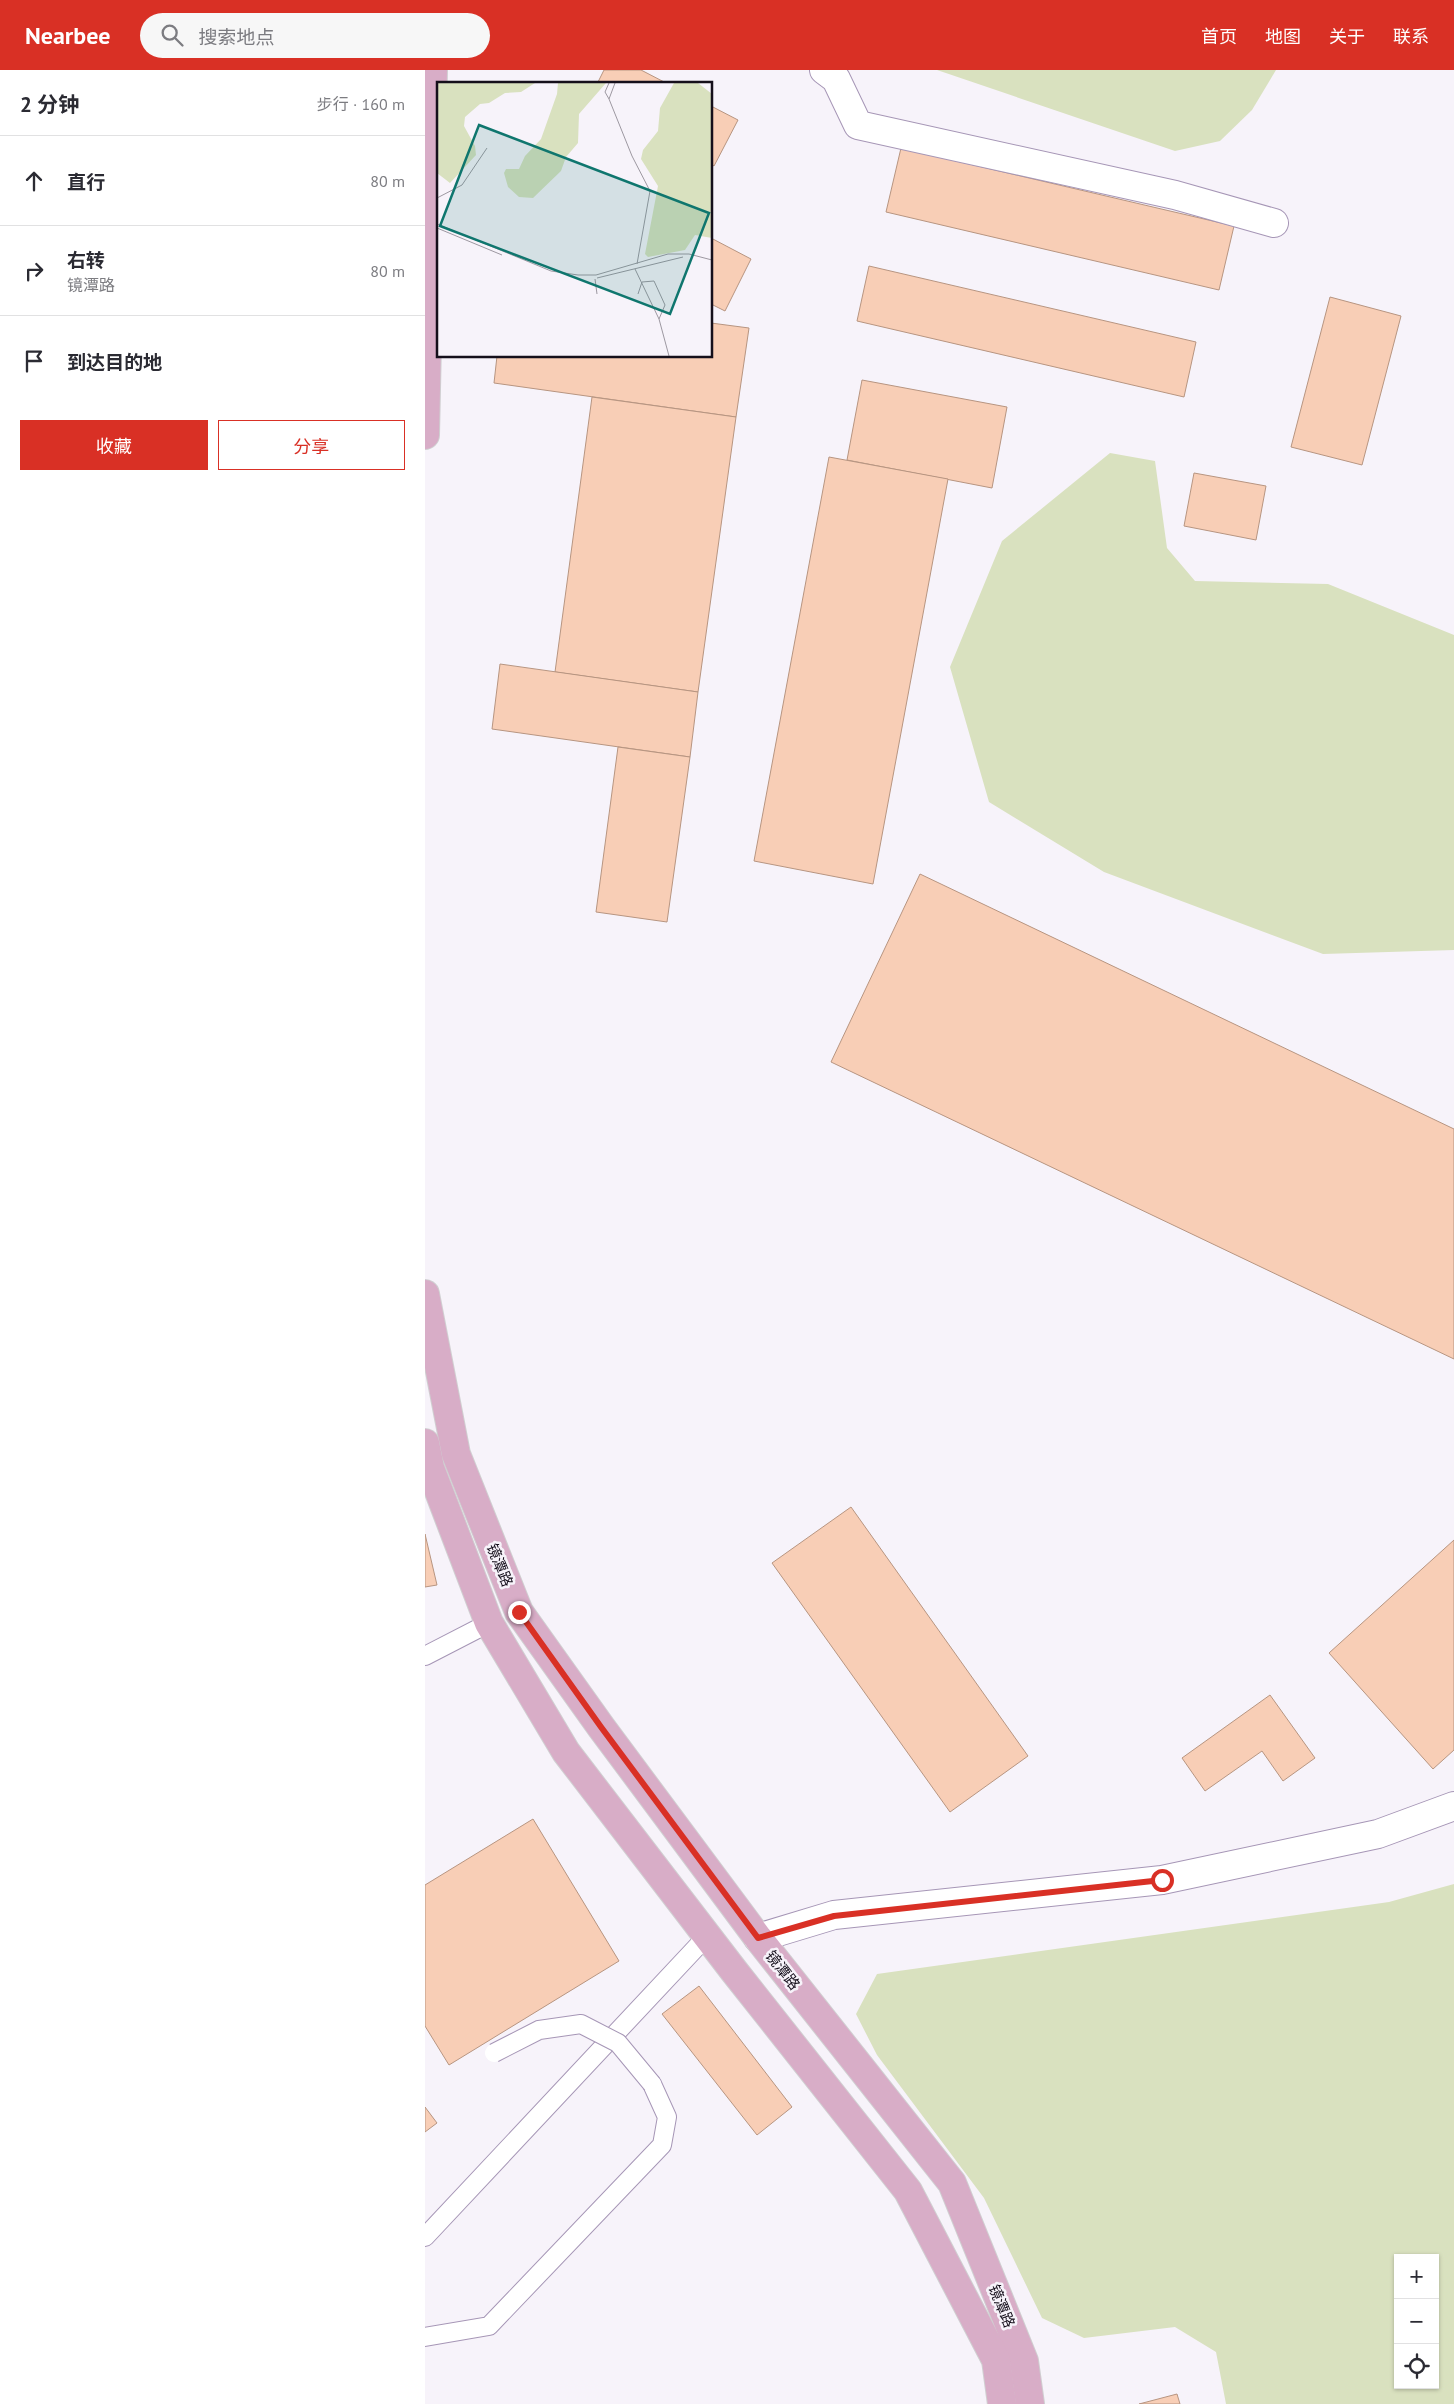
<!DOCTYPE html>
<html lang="zh">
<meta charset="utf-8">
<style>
body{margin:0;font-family:"PT Sans","Noto Sans SC",sans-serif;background:#f7f7f7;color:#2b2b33}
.controls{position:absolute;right:15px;bottom:15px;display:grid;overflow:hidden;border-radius:0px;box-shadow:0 1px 4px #0004}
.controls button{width:45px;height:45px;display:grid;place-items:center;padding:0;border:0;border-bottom:1px solid #e1e1e2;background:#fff;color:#2b2b33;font:25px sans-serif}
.stop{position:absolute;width:15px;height:15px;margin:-11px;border:4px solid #d93025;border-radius:50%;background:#fff}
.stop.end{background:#d93025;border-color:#fff;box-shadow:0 1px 5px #0008}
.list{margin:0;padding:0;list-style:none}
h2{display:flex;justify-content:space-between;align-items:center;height:65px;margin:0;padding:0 20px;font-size:21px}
h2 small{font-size:16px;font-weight:400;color:#7c7c81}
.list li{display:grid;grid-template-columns:32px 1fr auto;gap:15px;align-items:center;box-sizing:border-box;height:90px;padding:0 20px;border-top:1px solid #e1e1e2}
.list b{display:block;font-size:19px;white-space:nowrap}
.list p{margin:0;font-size:16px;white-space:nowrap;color:#7c7c81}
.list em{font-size:16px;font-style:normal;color:#7c7c81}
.actions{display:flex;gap:10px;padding:15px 20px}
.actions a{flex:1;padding:11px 0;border:1px solid #d93025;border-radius:0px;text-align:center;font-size:18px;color:#d93025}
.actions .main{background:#d93025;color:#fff}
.icon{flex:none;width:28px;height:28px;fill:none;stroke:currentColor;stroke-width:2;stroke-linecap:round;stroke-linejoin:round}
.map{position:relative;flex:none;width:1029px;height:2334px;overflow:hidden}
header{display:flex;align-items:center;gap:30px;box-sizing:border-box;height:70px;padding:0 25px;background:#d93025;color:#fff}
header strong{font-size:24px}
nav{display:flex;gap:28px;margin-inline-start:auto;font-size:18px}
.search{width:350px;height:45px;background:#f7f7f7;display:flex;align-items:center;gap:12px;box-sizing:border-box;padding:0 18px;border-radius:28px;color:#7c7c81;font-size:19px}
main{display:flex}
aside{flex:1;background:#fff}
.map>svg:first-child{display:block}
</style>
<header>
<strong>Nearbee</strong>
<div class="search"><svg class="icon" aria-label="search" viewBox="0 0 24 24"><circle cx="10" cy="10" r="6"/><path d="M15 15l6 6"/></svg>搜索地点</div>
<nav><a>首页</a><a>地图</a><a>关于</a><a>联系</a></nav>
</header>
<main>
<aside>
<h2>2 分钟<small>步行 · 160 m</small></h2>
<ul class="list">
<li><svg class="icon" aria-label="ahead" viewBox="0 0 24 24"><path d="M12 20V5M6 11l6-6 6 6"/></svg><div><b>直行</b></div><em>80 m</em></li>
<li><svg class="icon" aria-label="right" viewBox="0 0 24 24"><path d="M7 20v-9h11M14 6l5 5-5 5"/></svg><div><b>右转</b><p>镜潭路</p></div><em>80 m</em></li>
<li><svg class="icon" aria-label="arrive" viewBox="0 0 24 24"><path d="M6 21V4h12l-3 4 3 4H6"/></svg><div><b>到达目的地</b></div></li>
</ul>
<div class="actions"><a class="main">收藏</a><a>分享</a></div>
</aside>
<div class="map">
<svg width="1029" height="2334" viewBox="0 0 1029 2334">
<rect width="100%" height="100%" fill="#f7f3fa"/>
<g fill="#d9e1bf" fill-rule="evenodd">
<path d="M512 0H851L827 40 795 71 750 81Z"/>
<path d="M685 383 730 391 742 478 770 511 903 514 1029 565V880L898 884 679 802 564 732 525 597 577 471Z"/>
<path d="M1029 1814V2334H801L791 2282 750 2257 659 2268 617 2248 559 2128 452 1985 431 1944 452 1904 964 1832ZM973 2188H1010V2315H973Z"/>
</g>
<g fill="#f8ceb6" stroke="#b79581">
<path d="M179 0H216L243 14H172Z"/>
<path d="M286 36 313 50 289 96 286 94Z"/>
<path d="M476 78 809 156 794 220 461 142Z"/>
<path d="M286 168 326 189 300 241 286 234Z"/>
<path d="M444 196 771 272 759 327 432 251Z"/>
<path d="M905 227 976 246 937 395 866 377Z"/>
<path d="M286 253 324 258 311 347 69 313 72 286H286Z"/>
<path d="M437 310 582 337 567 418 422 390Z"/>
<path d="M167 327 311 347 273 622 130 602Z"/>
<path d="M404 387 523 409 448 814 329 791Z"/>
<path d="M769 403 841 416 831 470 759 456Z"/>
<path d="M75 594 273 622 265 687 67 659Z"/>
<path d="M193 677 265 687 242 852 171 842Z"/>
<path d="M495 804 1029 1059V1289L406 992Z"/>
<path d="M426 1437 603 1686 525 1742 347 1493Z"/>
<path d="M0 1464 12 1515 0 1517Z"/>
<path d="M1029 1470V1680L1008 1699 904 1583Z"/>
<path d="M845 1625 890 1688 858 1711 837 1681 780 1721 757 1688Z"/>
<path d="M108 1749 194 1891 24 1995 0 1956V1815Z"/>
<path d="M274 1916 367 2037 332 2065 237 1944Z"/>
<path d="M0 2037 12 2053 0 2062Z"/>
<path d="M752 2324 755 2334H714Z"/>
</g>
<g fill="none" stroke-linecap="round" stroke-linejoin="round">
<defs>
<g id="lane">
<path d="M0 1586 64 1553"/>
<path d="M0 2167 282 1866"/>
<path d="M0 2267 64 2256 237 2075 242 2047 227 2014"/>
</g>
<g id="street">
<path d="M399 0 411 9 433 55 750 125 849 153"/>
<path d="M333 1868 409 1845 737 1810 953 1764 1029 1736"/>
</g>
<g id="primary">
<path d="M0 365 8 0"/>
<path d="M0 1224 31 1384 94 1542 176 1657 333 1868 527 2113 599 2291 605 2334"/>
<path d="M0 1373 5 1398 64 1553 141 1682 309 1901 483 2121 571 2290 577 2334"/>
</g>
</defs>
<use href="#lane" stroke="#a696b6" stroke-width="20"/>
<use href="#street" stroke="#a696b6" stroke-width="30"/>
<use href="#primary" stroke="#d0cfd1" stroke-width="30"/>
<use href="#lane" stroke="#fff" stroke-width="18"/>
<use href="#street" stroke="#fff" stroke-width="28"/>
<use href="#primary" stroke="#d8adc7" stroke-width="28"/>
<defs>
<path id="lane-bridge" d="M69 1983 114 1960 156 1954 193 1973 227 2014"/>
</defs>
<use href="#lane-bridge" stroke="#a696b6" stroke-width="20" stroke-linecap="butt"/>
<use href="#lane-bridge" stroke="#fff" stroke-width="18"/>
</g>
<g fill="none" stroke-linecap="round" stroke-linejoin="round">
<path stroke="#d93025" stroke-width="6" d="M94 1542 176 1657 333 1868 409 1846 737 1810"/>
</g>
<g text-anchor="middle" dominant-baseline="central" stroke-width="5" stroke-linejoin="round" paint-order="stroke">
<g font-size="15" fill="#150f1b" stroke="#f7f3fa">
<text transform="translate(75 1495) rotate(68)">镜潭路</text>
<text transform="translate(358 1900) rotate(52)">镜潭路</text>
<text transform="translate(577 2236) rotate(68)">镜潭路</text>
</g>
</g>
<g transform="translate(12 12)">
<rect width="275" height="275" fill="#f7f3fa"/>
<path d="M0 1H98L84 10 68 11 52 21 43 22 28 35 27 44 38 64 39 73 13 101 0 91ZM121 1H169L142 32 141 61 129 75 124 89 96 116 82 115 71 105 67 91 69 87H82L88 74 104 57 120 12ZM237 1H261L275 12V156L258 153 248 168 211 175 208 172 221 104 204 77 206 68 221 49 223 26Z" fill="#d9e1bf"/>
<path fill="none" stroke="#9d98a1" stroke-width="1" d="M178 1 172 17 195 74 213 109 200 182M172 17 168 10 172 1M0 116 25 103 50 66M0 142 114 189 141 193H159L231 172H252L275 178M0 146 65 173M198 187 222 237 232 274M160 196 246 175M158 197 160 212M201 212 205 200 217 199 228 223 222 237"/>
<path fill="#0f766e" fill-opacity="0.15" stroke="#0f766e" stroke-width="2.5" d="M42 43 272 131 233 232 3 144Z"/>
<rect width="275" height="275" fill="none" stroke="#150f1b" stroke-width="2.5"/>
</g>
</svg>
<div class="controls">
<button>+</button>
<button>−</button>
<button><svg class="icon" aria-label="locate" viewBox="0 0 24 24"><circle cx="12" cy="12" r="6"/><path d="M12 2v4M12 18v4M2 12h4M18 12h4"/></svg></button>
</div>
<div class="stop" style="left:737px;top:1810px"></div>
<div class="stop end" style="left:94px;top:1542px"></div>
</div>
</main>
